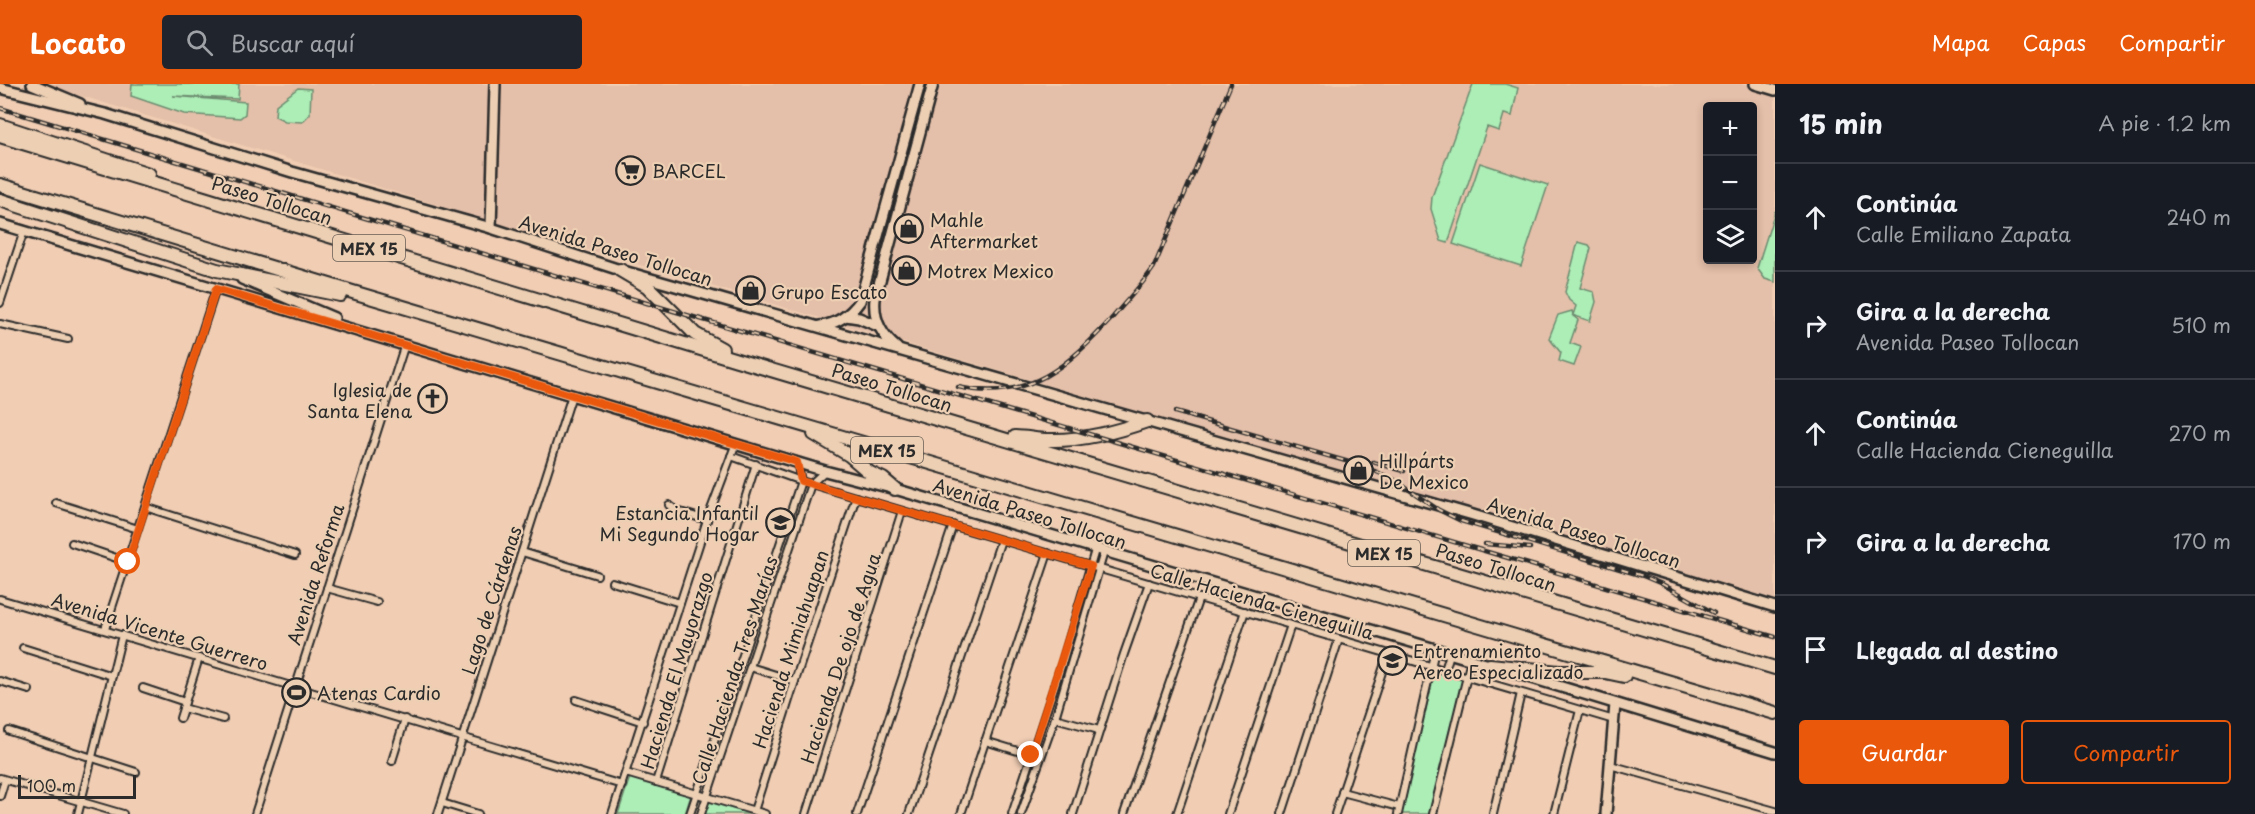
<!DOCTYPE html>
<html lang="es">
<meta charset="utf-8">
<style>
body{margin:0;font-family:"Playpen Sans",sans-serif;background:#20242c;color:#f1f3f6}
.controls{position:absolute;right:18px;top:18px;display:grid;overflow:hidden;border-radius:6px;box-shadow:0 3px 9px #0003}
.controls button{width:54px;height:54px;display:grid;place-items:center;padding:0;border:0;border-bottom:2px solid #363941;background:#171b24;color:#f1f3f6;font:30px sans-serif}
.scale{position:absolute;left:18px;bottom:15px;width:118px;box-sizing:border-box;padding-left:6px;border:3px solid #2b2b2b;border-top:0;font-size:16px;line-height:21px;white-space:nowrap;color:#2b2b2b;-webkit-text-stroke:4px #edcfb3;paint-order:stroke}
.stop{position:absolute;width:18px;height:18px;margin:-14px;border:4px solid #ea580c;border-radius:50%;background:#fff}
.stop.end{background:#ea580c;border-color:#fff;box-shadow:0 2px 6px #0008}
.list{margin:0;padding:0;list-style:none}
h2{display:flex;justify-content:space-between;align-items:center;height:78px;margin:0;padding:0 24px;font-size:26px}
h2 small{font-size:20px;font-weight:400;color:#9ea1a6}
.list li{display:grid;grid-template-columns:39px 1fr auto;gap:18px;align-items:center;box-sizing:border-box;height:108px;padding:0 24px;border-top:2px solid #363941}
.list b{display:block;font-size:22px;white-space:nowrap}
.list p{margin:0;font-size:20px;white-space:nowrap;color:#9ea1a6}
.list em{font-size:20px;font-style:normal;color:#9ea1a6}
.actions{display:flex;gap:12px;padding:18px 24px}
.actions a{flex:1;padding:14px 0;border:2px solid #ea580c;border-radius:6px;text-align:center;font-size:21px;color:#ea580c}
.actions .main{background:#ea580c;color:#fff}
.icon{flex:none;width:33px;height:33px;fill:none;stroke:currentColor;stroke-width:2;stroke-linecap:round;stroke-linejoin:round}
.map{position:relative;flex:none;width:1775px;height:730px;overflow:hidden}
header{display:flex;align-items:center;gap:36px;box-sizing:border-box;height:84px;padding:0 30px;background:#ea580c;color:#fff}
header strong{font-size:28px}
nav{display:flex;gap:33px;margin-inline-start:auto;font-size:21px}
.search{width:420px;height:54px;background:#20242c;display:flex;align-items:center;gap:15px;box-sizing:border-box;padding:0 21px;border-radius:6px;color:#9ea1a6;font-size:22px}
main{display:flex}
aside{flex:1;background:#171b24}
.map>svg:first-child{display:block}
</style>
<header>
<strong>Locato</strong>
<div class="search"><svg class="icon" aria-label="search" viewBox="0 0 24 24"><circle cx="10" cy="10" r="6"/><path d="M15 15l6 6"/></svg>Buscar aquí</div>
<nav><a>Mapa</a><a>Capas</a><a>Compartir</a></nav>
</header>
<main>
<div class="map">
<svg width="1775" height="730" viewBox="0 0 1775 730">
<rect width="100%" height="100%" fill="#f0cdb3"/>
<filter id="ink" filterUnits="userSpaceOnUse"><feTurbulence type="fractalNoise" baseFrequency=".0167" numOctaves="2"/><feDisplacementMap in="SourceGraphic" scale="12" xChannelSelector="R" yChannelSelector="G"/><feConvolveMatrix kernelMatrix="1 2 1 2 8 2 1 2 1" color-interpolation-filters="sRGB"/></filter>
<g filter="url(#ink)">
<path fill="#e4bfa9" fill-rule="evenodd" d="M43 0H1775V515L487 136ZM1708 22H1752V176H1708Z"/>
<g fill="#adedb6" stroke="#6c8c70" stroke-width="1.5">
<path d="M132 0H239L238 15 173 12 246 18 245 30 240 34 184 30 131 12Z"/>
<path d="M1473 0H1505L1518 4 1512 32 1504 30 1499 47 1487 43 1448 159 1441 157 1431 125 1432 113Z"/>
<path d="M298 4 311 5 310 30 302 38 285 37 275 32 276 21Z"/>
<path d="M1480 79 1548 101 1521 182 1453 160Z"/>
<path d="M1775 127V198L1765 195 1757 184Z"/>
<path d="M1578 158 1589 161 1591 164 1580 204 1594 208 1596 218 1590 237 1572 231 1578 236 1570 259 1581 263 1574 282 1559 277 1561 269 1549 254 1558 231 1572 227 1573 231 1576 222 1569 216 1565 208Z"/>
<path d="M1435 587 1463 595 1429 730H1400Z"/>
<path d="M630 693 691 711 685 730H618Z"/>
<path d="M708 714 758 730H703Z"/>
</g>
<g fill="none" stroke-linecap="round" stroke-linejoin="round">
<defs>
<g id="street">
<path d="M0 219 24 147"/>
<path d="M0 240 68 255"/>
<path d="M731 372 801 397 1614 636"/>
<path d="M56 419 138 445"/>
<path d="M669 421 677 427 707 436"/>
<path d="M145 423 295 471"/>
<path d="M72 459 128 478"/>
<path d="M522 468 597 491"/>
<path d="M612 498 680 519"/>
<path d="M327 504 377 518"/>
<path d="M0 515 622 701"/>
<path d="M105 545 216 205"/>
<path d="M23 564 112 592"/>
<path d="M750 583 795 597"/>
<path d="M1445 586 1450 570"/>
<path d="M0 597 29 606"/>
<path d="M143 604 185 618"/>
<path d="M576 616 643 638"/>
<path d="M183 624 223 635"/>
<path d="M180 634 199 574"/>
<path d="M1055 634 1099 646"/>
<path d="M9 647 136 688"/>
<path d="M985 657 1031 671"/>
<path d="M392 677 405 635"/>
<path d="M1610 681 1775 727"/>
<path d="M626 689 765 730"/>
<path d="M0 694 123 730"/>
<path d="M656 698 756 380"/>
<path d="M1342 708 1399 723"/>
<path d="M0 712 5 696"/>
<path d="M442 719 478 730"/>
<path d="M754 727 795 597 856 413"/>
<path d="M78 730 122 551"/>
<path d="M255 730 405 260"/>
<path d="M438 730 572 311"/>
<path d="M612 730 707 436 736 359"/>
<path d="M690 730 801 397 797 378"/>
<path d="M701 730 811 400 825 387"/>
<path d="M806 730 902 427"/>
<path d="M857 730 953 441"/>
<path d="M909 730 1001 456"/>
<path d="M961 730 1048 469"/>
<path d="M1012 730 1063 576 1095 466"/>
<path d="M1021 730 1055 634 1104 468"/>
<path d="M1073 730 1124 570 1149 499"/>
<path d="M1124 730 1199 514"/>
<path d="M1177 730 1245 527"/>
<path d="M1228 730 1291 541"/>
<path d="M1282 730 1339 555"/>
<path d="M1335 730 1388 570"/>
<path d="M1398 730 1435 566"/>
<path d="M1433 730 1471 576"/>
<path d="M1493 730 1521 609"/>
<path d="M1554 730 1580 626"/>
</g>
<g id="secondary">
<path d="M32 0 80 20"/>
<path d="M1755 0 1775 6"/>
<path d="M0 4 105 30 292 88 491 144 620 186 1473 431 1775 523"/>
<path d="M0 140 825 387 895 405 1496 583"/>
<path d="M491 144 495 0"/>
<path d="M242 195 334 234"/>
<path d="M846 232 859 234 878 242"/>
<path d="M820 242C837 240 850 231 860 217L920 0"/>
<path d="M897 264C881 251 873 235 875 215L933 0"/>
<path d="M1509 587 1775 668"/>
<path d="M1606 730 1615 620"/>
</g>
<g id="highway">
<path d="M0 41 149 90"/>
<path d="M0 52 737 276 1775 584"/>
<path d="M0 101 356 209 1775 629"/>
<path d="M0 116 217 186 340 211"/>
<path d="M620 186 647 202 695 250 722 265"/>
<path d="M814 350 849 371 870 389 883 395 895 405"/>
<path d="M1015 353C1026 353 1037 356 1049 356 1082 357 1116 348 1147 337"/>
<path d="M1490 581 1559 588H1605L1624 592"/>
</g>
</defs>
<use href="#street" stroke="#2b2b2b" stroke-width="10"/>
<use href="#secondary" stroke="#2b2b2b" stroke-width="14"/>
<use href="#highway" stroke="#2b2b2b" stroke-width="16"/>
<use href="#street" stroke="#edcfb3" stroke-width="6"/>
<use href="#secondary" stroke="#edcfb3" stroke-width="9"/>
<use href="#highway" stroke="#edcfb3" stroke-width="12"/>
<defs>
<g id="rail">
<path d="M0 24 670 226 1775 553"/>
<path d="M958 303C1029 319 1069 281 1113 233 1127 216 1142 201 1154 183L1231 0"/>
<path d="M1175 328 1363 382 1393 395 1439 426 1461 437 1643 492 1662 500 1714 529"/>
<path d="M1373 378 1404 387"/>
<path d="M1485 460 1530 464"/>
</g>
</defs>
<use href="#rail" stroke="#2b2b2b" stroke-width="4.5"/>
<use href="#rail" stroke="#edcfb3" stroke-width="2" stroke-dasharray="7" stroke-linecap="butt"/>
</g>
</g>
<g fill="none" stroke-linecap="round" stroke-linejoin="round" filter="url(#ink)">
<path stroke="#ea580c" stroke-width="8" d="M128 478 216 205 797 378 801 397 1091 482 1031 671"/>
</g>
<defs>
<symbol id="supermarket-ring" viewBox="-11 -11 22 22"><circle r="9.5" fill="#edcfb3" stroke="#2b2b2b" stroke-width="1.5"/><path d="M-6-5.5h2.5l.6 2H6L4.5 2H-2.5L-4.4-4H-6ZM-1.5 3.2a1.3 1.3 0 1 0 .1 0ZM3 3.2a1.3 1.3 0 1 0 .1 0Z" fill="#2b2b2b"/></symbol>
<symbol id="shop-ring" viewBox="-11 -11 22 22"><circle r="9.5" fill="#edcfb3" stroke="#2b2b2b" stroke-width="1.5"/><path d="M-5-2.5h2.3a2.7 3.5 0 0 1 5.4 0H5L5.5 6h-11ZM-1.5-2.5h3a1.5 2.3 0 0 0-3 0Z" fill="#2b2b2b"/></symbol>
<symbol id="church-ring" viewBox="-11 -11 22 22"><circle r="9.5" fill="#edcfb3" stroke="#2b2b2b" stroke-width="1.5"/><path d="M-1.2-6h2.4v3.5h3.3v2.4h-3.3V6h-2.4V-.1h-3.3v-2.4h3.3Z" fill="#2b2b2b"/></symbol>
<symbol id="school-ring" viewBox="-11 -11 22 22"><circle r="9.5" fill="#edcfb3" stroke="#2b2b2b" stroke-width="1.5"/><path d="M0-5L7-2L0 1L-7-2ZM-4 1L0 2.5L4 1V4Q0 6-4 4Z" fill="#2b2b2b"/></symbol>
<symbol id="university-ring" viewBox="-11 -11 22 22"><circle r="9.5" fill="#edcfb3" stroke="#2b2b2b" stroke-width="1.5"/><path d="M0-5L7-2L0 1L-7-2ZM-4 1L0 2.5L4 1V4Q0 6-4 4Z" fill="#2b2b2b"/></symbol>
<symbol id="stadium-ring" viewBox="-11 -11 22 22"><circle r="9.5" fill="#edcfb3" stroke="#2b2b2b" stroke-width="1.5"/><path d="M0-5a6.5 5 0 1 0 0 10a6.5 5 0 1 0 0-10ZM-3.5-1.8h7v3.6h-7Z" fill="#2b2b2b"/></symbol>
</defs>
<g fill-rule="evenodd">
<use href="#supermarket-ring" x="614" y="70" width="33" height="33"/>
<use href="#shop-ring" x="892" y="128" width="33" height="33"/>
<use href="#shop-ring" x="890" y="170" width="33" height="33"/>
<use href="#shop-ring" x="734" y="190" width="33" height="33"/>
<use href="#church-ring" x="416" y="298" width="33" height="33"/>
<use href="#shop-ring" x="1342" y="370" width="33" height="33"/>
<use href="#school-ring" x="764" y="422" width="33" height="33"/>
<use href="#university-ring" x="1376" y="560" width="33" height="33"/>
<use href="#stadium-ring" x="280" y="592" width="33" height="33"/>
</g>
<g text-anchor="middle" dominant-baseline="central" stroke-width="4.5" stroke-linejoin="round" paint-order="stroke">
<g fill="#edcfb3" stroke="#655c54" stroke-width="1.5">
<rect x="333" y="151" width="72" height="26" rx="4.5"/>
<rect x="851" y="353" width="72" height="26" rx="4.5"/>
<rect x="1348" y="456" width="72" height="26" rx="4.5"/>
</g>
<g font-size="16" font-weight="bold" fill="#2b2b2b">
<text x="369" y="164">MEX 15</text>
<text x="887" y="366">MEX 15</text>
<text x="1384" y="469">MEX 15</text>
</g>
<g font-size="18" fill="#2b2b2b" stroke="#edcfb3" text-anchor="start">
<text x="652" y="86">BARCEL</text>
<text x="930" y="135">Mahle<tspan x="930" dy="21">Aftermarket</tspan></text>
<text x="927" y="186">Motrex Mexico</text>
<text x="771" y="207">Grupo Escato</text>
<text x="412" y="305" text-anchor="end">Iglesia de<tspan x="412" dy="21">Santa Elena</tspan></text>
<text x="1379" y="376">Hillpárts<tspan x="1379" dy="21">De Mexico</tspan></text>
<text x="759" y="428" text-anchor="end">Estancia Infantil<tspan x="759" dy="21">Mi Segundo Hogar</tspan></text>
<text x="1413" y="566">Entrenamiento<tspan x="1413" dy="21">Aereo Especializado</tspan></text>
<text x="317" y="608">Atenas Cardio</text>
</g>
<g font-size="18" fill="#2b2b2b" stroke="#edcfb3">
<text transform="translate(272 116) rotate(17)">Paseo Tollocan</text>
<text transform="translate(616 166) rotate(17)">Avenida Paseo Tollocan</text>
<text transform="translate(892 303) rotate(17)">Paseo Tollocan</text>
<text transform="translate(1030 429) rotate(17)">Avenida Paseo Tollocan</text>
<text transform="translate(1584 448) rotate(17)">Avenida Paseo Tollocan</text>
<text transform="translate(1496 483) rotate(17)">Paseo Tollocan</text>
<text transform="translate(315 490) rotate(-72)">Avenida Reforma</text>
<text transform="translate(491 516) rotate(-72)">Lago de Cárdenas</text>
<text transform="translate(1262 517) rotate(16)">Calle Hacienda Cieneguilla</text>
<text transform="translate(160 547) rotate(17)">Avenida Vicente Guerrero</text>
<text transform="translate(790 565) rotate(-72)">Hacienda Mimiahuapan</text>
<text transform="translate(840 574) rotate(-72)">Hacienda De ojo de Agua</text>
<text transform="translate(676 586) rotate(-73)">Hacienda El Mayorazgo</text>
<text transform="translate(734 586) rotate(-72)">Calle Hacienda Tres Marías</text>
</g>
</g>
</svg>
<div class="controls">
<button>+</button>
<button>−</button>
<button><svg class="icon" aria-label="layers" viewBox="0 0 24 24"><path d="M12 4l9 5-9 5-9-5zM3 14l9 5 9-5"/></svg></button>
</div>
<div class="scale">100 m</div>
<div class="stop" style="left:128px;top:478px"></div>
<div class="stop end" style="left:1031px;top:671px"></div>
</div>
<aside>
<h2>15 min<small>A pie · 1.2 km</small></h2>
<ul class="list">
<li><svg class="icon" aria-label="ahead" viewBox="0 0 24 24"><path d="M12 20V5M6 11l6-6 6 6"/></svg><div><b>Continúa</b><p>Calle Emiliano Zapata</p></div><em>240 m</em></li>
<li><svg class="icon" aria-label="right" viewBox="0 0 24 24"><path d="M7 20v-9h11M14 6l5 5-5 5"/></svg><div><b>Gira a la derecha</b><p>Avenida Paseo Tollocan</p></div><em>510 m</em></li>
<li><svg class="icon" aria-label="ahead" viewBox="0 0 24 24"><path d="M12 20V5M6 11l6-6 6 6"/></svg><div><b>Continúa</b><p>Calle Hacienda Cieneguilla</p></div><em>270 m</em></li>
<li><svg class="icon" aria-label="right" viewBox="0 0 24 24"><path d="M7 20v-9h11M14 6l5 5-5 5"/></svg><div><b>Gira a la derecha</b></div><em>170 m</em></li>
<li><svg class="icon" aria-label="arrive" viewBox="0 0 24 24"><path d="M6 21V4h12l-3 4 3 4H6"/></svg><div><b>Llegada al destino</b></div></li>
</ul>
<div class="actions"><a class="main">Guardar</a><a>Compartir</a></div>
</aside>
</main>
